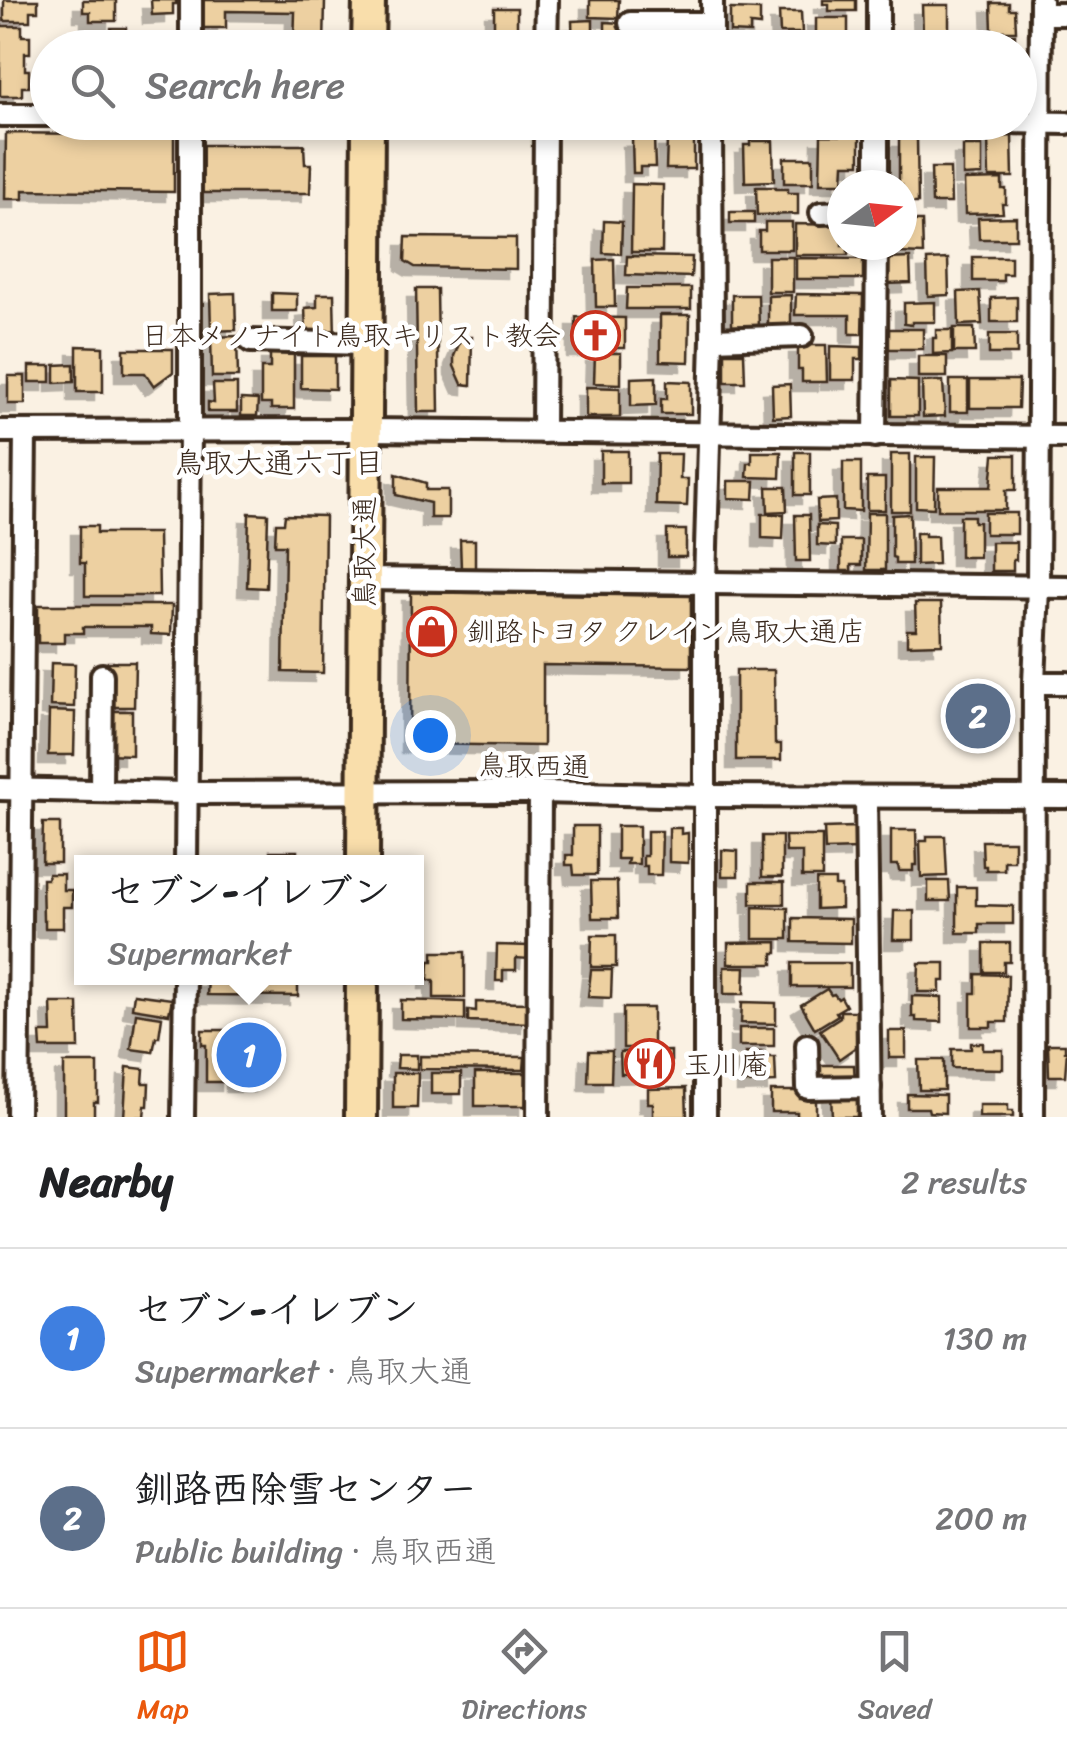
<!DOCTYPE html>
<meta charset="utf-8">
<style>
body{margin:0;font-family:Sriracha,"Klee One",sans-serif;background:#f6f6f6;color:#202124}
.compass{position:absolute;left:827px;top:170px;width:90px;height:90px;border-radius:50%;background:#fff;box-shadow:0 5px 15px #0003;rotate:75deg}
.you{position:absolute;left:430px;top:735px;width:35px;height:35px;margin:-25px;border:8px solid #fff;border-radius:50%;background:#1a73e8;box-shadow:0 0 0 15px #1a73e833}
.badge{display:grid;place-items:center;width:65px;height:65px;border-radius:50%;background:#ea580c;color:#fff;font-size:32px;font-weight:700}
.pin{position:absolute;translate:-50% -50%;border:5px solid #fff;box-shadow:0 2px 10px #0006}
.popup{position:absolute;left:74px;top:855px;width:350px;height:130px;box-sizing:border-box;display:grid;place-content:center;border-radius:0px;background:#fff;filter:drop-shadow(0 2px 8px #0005);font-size:32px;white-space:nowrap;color:#757577}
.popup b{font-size:38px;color:#202124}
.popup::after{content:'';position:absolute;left:50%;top:100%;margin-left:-20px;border:20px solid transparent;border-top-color:#fff}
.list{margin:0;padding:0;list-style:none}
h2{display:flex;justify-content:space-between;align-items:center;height:130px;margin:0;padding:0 40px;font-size:42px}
h2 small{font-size:32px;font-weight:400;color:#757577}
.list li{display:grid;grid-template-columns:65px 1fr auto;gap:30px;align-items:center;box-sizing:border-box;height:180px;padding:0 40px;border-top:2px solid #e0e0e0}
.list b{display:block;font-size:38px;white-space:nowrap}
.list p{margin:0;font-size:32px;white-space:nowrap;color:#757577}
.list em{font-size:32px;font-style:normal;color:#757577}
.icon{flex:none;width:55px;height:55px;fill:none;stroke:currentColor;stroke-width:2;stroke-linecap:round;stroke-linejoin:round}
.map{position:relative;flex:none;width:1067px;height:1117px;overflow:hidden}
.search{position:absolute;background:#fff;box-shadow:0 5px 15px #0003;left:30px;right:30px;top:30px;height:110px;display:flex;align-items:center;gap:25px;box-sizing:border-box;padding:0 35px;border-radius:55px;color:#757577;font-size:38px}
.sheet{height:490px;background:#fff}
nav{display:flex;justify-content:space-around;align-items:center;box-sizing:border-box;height:140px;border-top:2px solid #e0e0e0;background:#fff;font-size:28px;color:#757577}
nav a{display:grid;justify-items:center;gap:5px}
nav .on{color:#ea580c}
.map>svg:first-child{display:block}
</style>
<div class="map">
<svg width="1067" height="1117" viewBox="0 0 1067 1117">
<defs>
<filter id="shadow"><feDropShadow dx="-9" dy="9" stdDeviation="0" flood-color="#0004"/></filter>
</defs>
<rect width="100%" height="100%" fill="#faf1e3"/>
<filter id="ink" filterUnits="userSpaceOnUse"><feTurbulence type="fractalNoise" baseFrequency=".01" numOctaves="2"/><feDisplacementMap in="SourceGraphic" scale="20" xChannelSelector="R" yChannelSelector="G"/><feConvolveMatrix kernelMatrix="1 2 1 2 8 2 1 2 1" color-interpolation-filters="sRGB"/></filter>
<g filter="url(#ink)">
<g fill="#edd0a1" stroke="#3b2a1e" stroke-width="2.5" filter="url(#shadow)">
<path d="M4 0H38V11H30V21H4Z"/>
<path d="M83 0H116V21H90V12H83Z"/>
<path d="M151 0H176V4H173V14L152 15Z"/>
<path d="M203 0H325L324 48H294L295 12 226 11V28H203Z"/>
<path d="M590 0H619L618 18 590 17Z"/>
<path d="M823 0H856V11H829V4H823Z"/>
<path d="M991 3H1009V9H1015L1016 31H992Z"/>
<path d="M922 5H949V35H923Z"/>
<path d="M494 8H517V38H506V42H494Z"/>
<path d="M730 9 760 10V26L750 25V33L730 32Z"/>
<path d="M779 12H801L802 33H780Z"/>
<rect x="816" y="18" width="32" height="22"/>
<path d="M593 20V31H597L598 48H573L572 21Z"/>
<path d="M605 22 622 23V48H605Z"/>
<path d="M0 26H22V36H30V53H25V70H29V87H22V96H0Z"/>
<rect x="111" y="28" width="15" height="20"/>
<path d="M677 30V48H648V31Z"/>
<path d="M1015 34V48H986V35Z"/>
<path d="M912 37H949V48H913Z"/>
<path d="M6 133 174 135V192L23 190V199H5Z"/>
<path d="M821 135 860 136V164H844L843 183H820Z"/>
<path d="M1012 136 1013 177H989L988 137Z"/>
<path d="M654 137 655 167H640V173H633L632 138Z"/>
<path d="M899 138H917L918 203H902V185H899Z"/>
<path d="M667 139H694V169H666Z"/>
<path d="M750 141H773L774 181 745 182 744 145H750Z"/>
<path d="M201 145H304L305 164H311L310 193H201Z"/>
<path d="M963 146H982V175L963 176Z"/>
<rect x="784" y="158" width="29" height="25"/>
<path d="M931 168H950L951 203H932Z"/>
<path d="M1002 179V189H1006V204H1002L1003 213 965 214 964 180Z"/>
<path d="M632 184 663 185 662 252H631Z"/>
<path d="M756 187H776V189H788V193H798V214L757 215Z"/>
<rect x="730" y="212" width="24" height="11"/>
<path d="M1016 217V239H979L978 218Z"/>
<path d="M604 221 622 222 621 254 603 253Z"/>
<path d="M902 221H922L923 254 900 253Z"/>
<path d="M765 222H792V250H759V231H765Z"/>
<path d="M795 224 842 225V245H848V255H795Z"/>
<path d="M406 237 516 238V269L415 267 405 261Z"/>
<path d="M627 256 692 257 691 277 626 275Z"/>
<rect x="768" y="257" width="25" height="35"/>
<path d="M973 257H1011V274H1003V281H973Z"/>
<path d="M796 258 863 259V279H796Z"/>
<path d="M910 258 911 283 887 284 886 259Z"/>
<path d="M614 259 615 307H596L595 260Z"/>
<path d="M948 259 949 295 928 296 927 260Z"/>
<path d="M627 288H691V309H626Z"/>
<path d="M416 289H437L439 412H418Z"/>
<path d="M980 291 982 324 959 325 958 292Z"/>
<path d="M235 293 236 330 211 331 210 294Z"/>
<path d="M272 293 297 294V311H272Z"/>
<path d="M317 294H334L335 339 306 333 305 308 317 307Z"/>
<path d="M796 294 863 295 862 334H850V315H795Z"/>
<path d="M732 295H758L759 328H732Z"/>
<path d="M791 295V325L768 326V296Z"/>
<path d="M1017 297V322H991V298Z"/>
<path d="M935 302V322H912V325L904 324V303Z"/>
<path d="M660 315H690L689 362 660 361Z"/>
<path d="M576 317 625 318V348H576Z"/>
<path d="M954 328H974L975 352H954Z"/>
<rect x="889" y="329" width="34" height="20"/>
<path d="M936 330H952V353L933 354V338H936Z"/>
<rect x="989" y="334" width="28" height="20"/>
<path d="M237 336 238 377H212L211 337Z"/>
<path d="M462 337H472L471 385 462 384 454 366V356Z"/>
<path d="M798 345H826L827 382H802V370H798Z"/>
<path d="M77 346 103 347V392H77Z"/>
<path d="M830 346 862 347V359H855V380H830Z"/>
<path d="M124 349H173V372L154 386 145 373H124Z"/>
<path d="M270 351H294V409H271V404H261V368H270Z"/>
<path d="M595 353H621V384L594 383Z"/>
<path d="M725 353H744L745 382H725Z"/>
<path d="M301 356H335V389L301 388Z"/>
<rect x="918" y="356" width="29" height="21"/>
<path d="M74 364V382L55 383V365Z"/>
<rect x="29" y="366" width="22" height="16"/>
<rect x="8" y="376" width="17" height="28"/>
<path d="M656 377V405L631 406V378Z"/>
<path d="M891 380 918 381V416H891Z"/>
<rect x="950" y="380" width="18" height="32"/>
<path d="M970 380H1019L1018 408H970Z"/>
<path d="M667 381 691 382V414H661V399H667Z"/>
<path d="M943 381 945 416 923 417 922 382Z"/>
<path d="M213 384H237V412H208V402L214 403Z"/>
<path d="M790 384 791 416 773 417 772 385Z"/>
<path d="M586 387 620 388V417H586Z"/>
<path d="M241 399 258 400 257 416H241Z"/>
<rect x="601" y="451" width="27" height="32"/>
<path d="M752 452H781L780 478 747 477 748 463H752Z"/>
<rect x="795" y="452" width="15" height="43"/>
<path d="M657 454H681L680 479H688L687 506 656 505Z"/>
<rect x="891" y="454" width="19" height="57"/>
<path d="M994 455H1016V490H1006V510H938V487H991Z"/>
<path d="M916 457H935L934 508 916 507Z"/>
<path d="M843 462H861V511L843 510Z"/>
<path d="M396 474 426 483V490H448V518H430V503L396 495Z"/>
<rect x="867" y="478" width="18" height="32"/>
<path d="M728 481H755L754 499 728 498Z"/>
<path d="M767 487H786L787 511 768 512Z"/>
<path d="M836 499V521L818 522 817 500Z"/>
<path d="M249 513 268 514 266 588 247 587Z"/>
<path d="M867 513H885V570H866Z"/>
<rect x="985" y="513" width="32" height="21"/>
<path d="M762 514H784L783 539 762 538Z"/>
<path d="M910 514 911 564H895V558L892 557V515Z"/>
<path d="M285 515 325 516 323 673 283 672 285 545H275L276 523H284Z"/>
<path d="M795 515H809L810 561H796Z"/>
<path d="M960 516H974V522H979V557H960Z"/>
<path d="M817 525 835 526V546L817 545Z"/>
<path d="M80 526H97V533H158L159 596H85V563H80Z"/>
<rect x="667" y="530" width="19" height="27"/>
<path d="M916 533H925V536H937L938 564 916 565Z"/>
<path d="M460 540H475V569H461Z"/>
<path d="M841 540H861V565H851V571H841Z"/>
<path d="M991 542H1016V560H1013V571H991Z"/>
<path d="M411 592 691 596V667L543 665V746L410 744Z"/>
<path d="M915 603H941L942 644 907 645V630H916Z"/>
<path d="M38 605H172L171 635 151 634V627H83V633H64V643H38Z"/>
<path d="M108 662H135L134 707H107Z"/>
<path d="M51 663 75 664 74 707 50 706Z"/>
<path d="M736 670H774L775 744H781V760H736Z"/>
<path d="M49 711 75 712 74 755H48Z"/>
<path d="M108 711H132V755L107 754Z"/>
<path d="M43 823H60V863H42Z"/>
<path d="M573 826H597V875H574L573 865H566V855H573Z"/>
<path d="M617 826H639V864H627L628 859H617Z"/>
<path d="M853 827 858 830V849L825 850 824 828Z"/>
<path d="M669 828H681V834L688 833V863L669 862Z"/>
<path d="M891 830H916L917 865H913V871H899L898 865H891Z"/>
<path d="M647 831H662L661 875H647V866H643V856H647Z"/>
<rect x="762" y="836" width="20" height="41"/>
<path d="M785 836H822V877H802V852H786Z"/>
<path d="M927 836H945L947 876 921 877 920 841H927Z"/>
<path d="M982 841H1014V861H1004V870H986V866H983Z"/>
<path d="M722 850 738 851V876H722Z"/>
<rect x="270" y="851" width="27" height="11"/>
<path d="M48 874H63V890H72V907H63V928H45V920H43L42 879H47Z"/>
<path d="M816 880H835V886H841V908L816 909Z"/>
<path d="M591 881H617L618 918H592Z"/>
<path d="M928 881H949L950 901H928Z"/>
<rect x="751" y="882" width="33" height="22"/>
<path d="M957 887H976V905L1013 906V924H979V933H957Z"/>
<path d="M753 907 788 908V939H753Z"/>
<path d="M894 911H914V940H893Z"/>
<path d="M793 918 851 919V943L793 942Z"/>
<path d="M592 935H616V967H591Z"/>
<path d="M777 942V953H773V964H728V943Z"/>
<path d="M984 943H1010V962H1004V972H984Z"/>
<path d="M497 945 530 946 529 959 516 958V970H503V981H496Z"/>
<path d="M433 952H465V998H434V980H428L429 961H433Z"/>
<rect x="792" y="963" width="58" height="24"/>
<path d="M919 963H945V981H940V992H918Z"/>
<path d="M724 967H745L744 994H724Z"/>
<path d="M591 970H612L611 998 588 997Z"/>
<path d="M976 974 1008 975 1007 1022H991V1027H971V993H976Z"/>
<path d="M208 978H298V996L207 995Z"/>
<path d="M827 989 831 995 834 994 838 999 841 997 846 1006 836 1012 838 1015 815 1029 801 1005Z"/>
<path d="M134 994 172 999 169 1014 132 1008Z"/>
<path d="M912 996 942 997V1022L916 1021V1017H912Z"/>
<path d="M401 1000 465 1002V1020L401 1019Z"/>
<path d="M476 1002 531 1003 530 1023 468 1021V1010L476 1011Z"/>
<path d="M742 1002 776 1003V1024L741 1023Z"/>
<path d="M51 1003H78L79 1048H41L40 1033H52Z"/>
<rect x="623" y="1008" width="30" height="40"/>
<path d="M840 1011H856V1047L839 1059 820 1030 840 1017Z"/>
<path d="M136 1013 162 1017 159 1037H156L153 1052 131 1049Z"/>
<rect x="235" y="1026" width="29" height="57"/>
<rect x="739" y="1028" width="35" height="18"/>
<path d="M202 1030H230V1082H206V1045H202Z"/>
<rect x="889" y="1031" width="17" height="27"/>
<path d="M971 1043H983V1050H1003V1069L952 1068V1049H971Z"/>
<path d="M1048 1044H1065V1051H1067L1065 1076H1049Z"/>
<path d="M589 1051H612L611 1082H588Z"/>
<path d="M671 1051V1073L621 1074 620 1052Z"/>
<path d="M746 1052H763V1057H775L776 1082 746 1083Z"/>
<path d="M398 1055H417V1069L397 1068Z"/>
<path d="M420 1056 525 1057 524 1070 420 1069Z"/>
<path d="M918 1060H944V1090H919Z"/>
<path d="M64 1063H98V1102H94V1117H64Z"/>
<path d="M821 1065H854L855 1083H821Z"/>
<path d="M127 1067 144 1069 143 1083H149L148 1106H145L144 1117H124Z"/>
<path d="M393 1073H418L417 1108H393Z"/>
<rect x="431" y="1073" width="30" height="21"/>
<rect x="475" y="1073" width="53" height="33"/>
<path d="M686 1088 687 1117H653V1103H648V1089Z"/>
<path d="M771 1091H800V1099H816V1117H797V1112H771Z"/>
<path d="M831 1094H857V1117H832Z"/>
<path d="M907 1094 945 1095V1113L929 1112 928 1108H907Z"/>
<path d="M979 1105H1008V1111H1013V1117H979Z"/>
</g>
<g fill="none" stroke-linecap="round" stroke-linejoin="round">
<defs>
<g id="minor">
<path d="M1041 14H1067"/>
<path d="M630 23H712"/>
<path d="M191 48V0"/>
<path d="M546 48 547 0"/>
<path d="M712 48V0"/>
<path d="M878 48V0"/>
<path d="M0 115H48"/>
<path d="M1006 122 1067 123"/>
<path d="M877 185V122"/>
<path d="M821 213 842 212"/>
<path d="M712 339 802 336"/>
<path d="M251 341 365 344"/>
<path d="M0 431 365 430 1067 437"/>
<path d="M543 432 545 122"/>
<path d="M875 436 877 245"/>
<path d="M363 579 1067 587"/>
<path d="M1034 683H1067"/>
<path d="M0 789 186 793 540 792 704 796 1067 797"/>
<path d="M101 791 102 675"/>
<path d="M866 798 870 1117"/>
<path d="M186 862 190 431V122"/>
<path d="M807 1045 808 1088 870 1087"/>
<path d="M18 1117 25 432"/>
<path d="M183 1117 185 978"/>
<path d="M538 1117 540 792"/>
<path d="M705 1117V582L712 339 711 122"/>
<path d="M1033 1117 1034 683 1038 587 1041 0"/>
</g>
<g id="highway">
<path d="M368 48 369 0"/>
<path d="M363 862 368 122"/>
<path d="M361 1117 362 978"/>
</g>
</defs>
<use href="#minor" stroke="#3b2a1e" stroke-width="28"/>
<use href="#highway" stroke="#3b2a1e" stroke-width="38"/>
<use href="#minor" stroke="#fff" stroke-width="20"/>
<use href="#highway" stroke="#f9deab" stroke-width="30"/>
</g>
</g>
<defs>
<symbol id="church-ring" viewBox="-11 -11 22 22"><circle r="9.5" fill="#fff" stroke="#c8321e" stroke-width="1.5"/><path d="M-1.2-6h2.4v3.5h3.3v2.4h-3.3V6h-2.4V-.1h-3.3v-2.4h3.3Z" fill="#c8321e"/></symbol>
<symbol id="shop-ring" viewBox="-11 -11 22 22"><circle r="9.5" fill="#fff" stroke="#c8321e" stroke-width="1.5"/><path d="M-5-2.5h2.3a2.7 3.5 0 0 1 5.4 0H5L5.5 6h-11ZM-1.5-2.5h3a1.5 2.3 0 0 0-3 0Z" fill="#c8321e"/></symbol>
<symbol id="restaurant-ring" viewBox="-11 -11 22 22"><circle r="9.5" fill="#fff" stroke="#c8321e" stroke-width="1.5"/><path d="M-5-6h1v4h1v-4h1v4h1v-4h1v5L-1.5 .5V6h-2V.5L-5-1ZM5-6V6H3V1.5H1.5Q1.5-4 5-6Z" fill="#c8321e"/></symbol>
</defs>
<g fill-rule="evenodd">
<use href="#church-ring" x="568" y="308" width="55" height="55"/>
<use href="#shop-ring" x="404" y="604" width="55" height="55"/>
<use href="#restaurant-ring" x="622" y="1036" width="55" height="55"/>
</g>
<g text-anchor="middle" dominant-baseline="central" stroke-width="9" stroke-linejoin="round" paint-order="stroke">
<g font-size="28" fill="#3b2a1e" stroke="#fff" text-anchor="start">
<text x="561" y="335" text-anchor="end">日本メノナイト鳥取キリスト教会</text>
<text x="467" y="631">釧路トヨタ クレイン鳥取大通店</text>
<text x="684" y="1064">玉川庵</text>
</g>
<g font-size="28" fill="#3b2a1e" stroke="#fff">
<text transform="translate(364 552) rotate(-90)">鳥取大通</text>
<text transform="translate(534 766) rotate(1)">鳥取西通</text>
</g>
<g font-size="30" fill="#3b2a1e" stroke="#fff">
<text x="279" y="463">鳥取大通六丁目</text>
</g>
</g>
</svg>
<svg class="compass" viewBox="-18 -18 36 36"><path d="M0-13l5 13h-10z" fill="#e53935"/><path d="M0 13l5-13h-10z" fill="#757577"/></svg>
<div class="you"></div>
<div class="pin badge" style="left:249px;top:1055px;background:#3f7fe0">1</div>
<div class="popup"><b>セブン-イレブン</b>Supermarket</div>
<div class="pin badge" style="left:978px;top:716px;background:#5c6f8a">2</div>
<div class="search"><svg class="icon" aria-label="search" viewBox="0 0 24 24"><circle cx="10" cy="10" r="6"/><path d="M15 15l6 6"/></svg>Search here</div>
</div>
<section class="sheet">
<h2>Nearby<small>2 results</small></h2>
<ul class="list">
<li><span class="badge" style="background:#3f7fe0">1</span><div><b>セブン-イレブン</b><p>Supermarket · 鳥取大通</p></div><em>130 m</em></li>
<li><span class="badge" style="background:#5c6f8a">2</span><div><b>釧路西除雪センター</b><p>Public building · 鳥取西通</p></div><em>200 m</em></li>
</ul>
</section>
<nav>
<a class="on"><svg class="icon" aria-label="map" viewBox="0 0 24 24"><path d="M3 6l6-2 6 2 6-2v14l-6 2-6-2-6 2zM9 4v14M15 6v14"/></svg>Map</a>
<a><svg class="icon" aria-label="directions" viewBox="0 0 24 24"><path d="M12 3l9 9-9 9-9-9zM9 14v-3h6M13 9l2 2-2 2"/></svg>Directions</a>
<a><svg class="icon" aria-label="saved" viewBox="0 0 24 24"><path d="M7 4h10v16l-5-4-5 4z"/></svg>Saved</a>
</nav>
